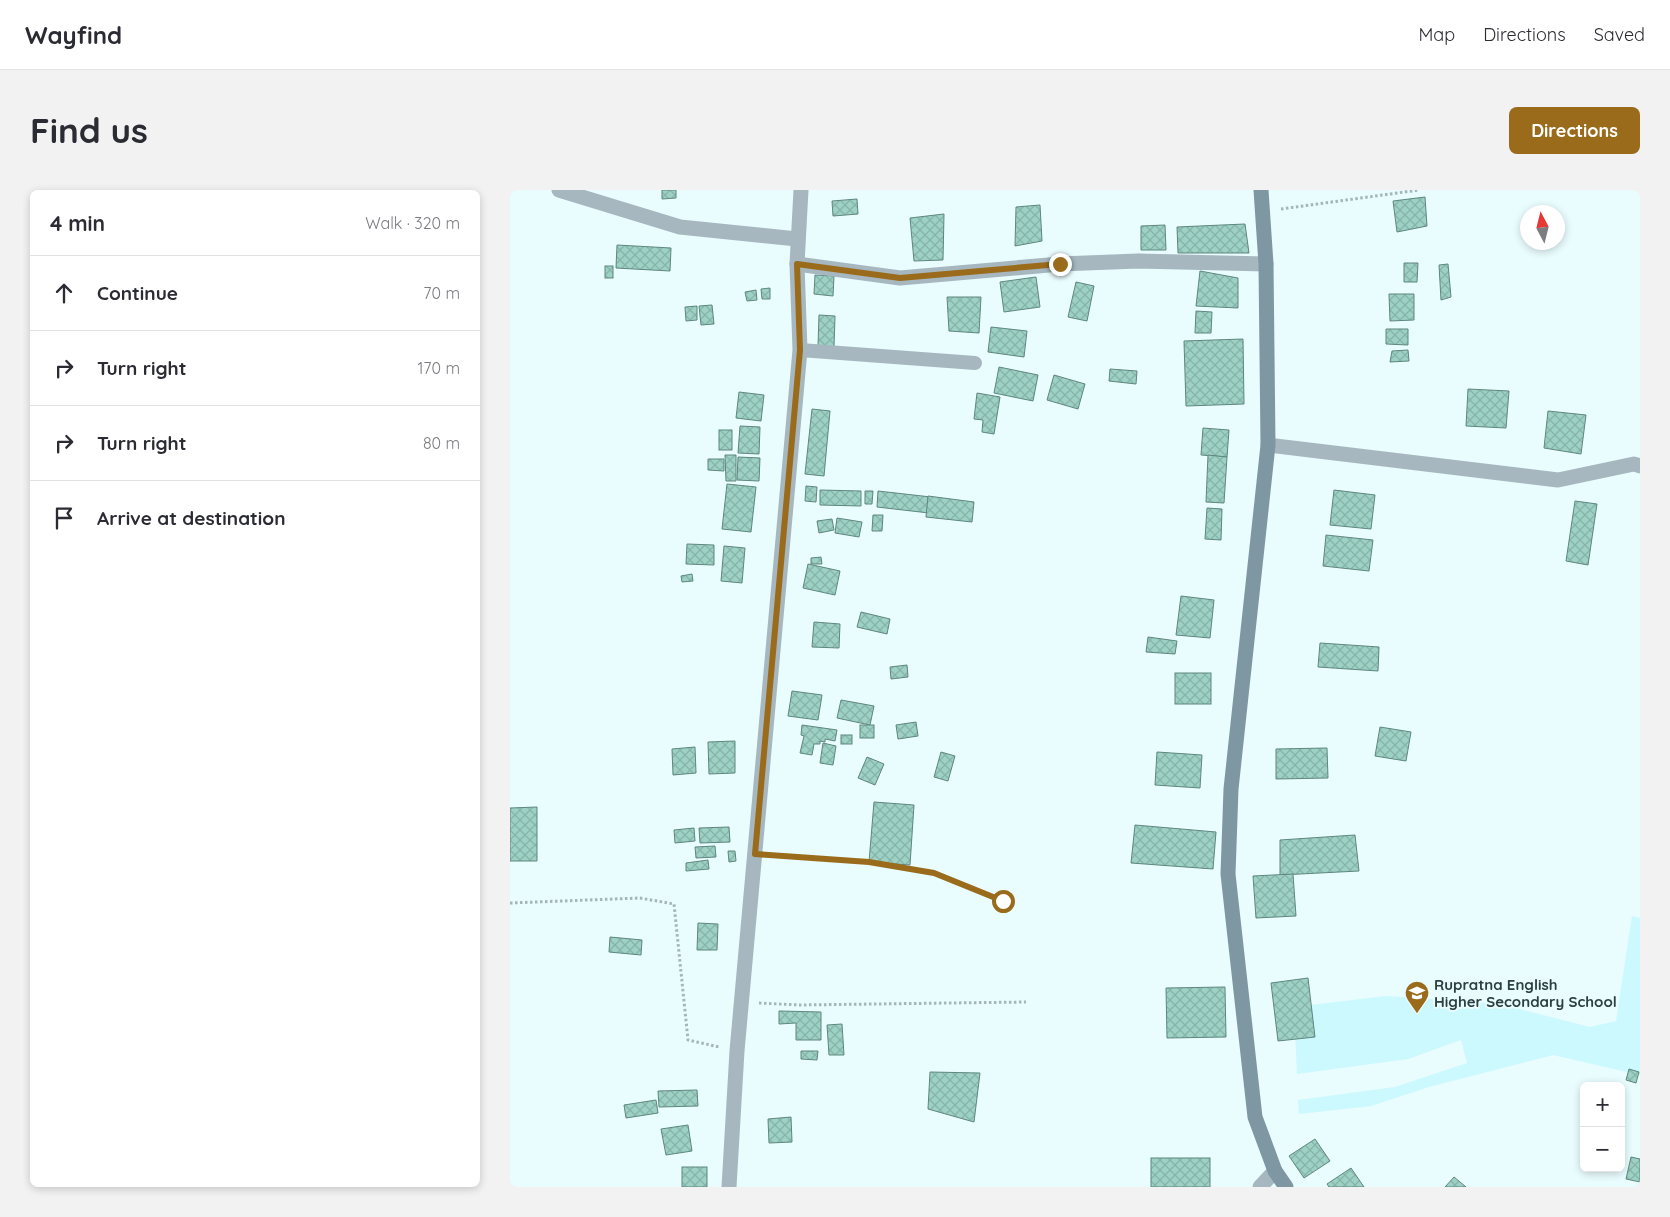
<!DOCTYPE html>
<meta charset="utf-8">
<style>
body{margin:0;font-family:Quicksand,sans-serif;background:#f2f2f3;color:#2b2b33}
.controls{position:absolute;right:15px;bottom:15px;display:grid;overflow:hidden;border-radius:8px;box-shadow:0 2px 8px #0003}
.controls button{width:45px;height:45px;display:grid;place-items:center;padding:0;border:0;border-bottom:1px solid #e1e1e2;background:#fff;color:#2b2b33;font:25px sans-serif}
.compass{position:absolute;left:1010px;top:15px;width:45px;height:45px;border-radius:50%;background:#fff;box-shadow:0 2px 8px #0003;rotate:353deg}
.stop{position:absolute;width:15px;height:15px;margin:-11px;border:4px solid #996b1b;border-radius:50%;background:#fff}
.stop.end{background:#996b1b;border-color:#fff;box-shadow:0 1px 5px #0008}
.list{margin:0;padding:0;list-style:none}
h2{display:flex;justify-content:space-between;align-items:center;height:65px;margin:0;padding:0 20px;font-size:21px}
h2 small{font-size:16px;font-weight:400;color:#7c7c81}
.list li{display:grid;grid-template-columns:32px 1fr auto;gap:15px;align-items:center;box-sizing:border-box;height:75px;padding:0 20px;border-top:1px solid #e1e1e2}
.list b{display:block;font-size:19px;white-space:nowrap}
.list em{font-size:16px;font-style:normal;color:#7c7c81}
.icon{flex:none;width:28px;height:28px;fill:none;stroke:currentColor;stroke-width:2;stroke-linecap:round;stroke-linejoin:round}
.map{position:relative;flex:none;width:1130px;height:997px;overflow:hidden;border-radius:8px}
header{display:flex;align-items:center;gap:30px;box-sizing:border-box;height:70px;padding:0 25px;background:#fff;border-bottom:1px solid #e1e1e2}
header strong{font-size:24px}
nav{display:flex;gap:28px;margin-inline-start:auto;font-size:18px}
.intro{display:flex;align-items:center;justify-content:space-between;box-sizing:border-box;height:120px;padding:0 30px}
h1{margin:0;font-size:35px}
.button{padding:12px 22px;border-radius:8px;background:#996b1b;color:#fff;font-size:18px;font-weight:700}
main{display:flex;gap:30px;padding:0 30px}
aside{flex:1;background:#fff;border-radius:8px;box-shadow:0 2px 8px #0003}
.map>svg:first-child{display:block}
</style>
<header>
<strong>Wayfind</strong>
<nav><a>Map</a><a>Directions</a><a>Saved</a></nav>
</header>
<div class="intro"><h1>Find us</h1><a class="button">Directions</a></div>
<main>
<aside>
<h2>4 min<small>Walk · 320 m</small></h2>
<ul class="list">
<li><svg class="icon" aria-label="ahead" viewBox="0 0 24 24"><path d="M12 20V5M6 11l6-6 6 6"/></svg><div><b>Continue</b></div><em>70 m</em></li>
<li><svg class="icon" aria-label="right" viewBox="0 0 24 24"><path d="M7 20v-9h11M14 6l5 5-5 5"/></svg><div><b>Turn right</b></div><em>170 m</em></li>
<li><svg class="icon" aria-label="right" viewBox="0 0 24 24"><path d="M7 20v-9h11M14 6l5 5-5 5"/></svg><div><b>Turn right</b></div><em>80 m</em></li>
<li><svg class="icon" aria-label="arrive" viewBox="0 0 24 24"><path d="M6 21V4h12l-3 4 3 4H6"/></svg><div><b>Arrive at destination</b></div></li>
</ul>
</aside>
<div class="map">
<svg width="1130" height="997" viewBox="0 0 1130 997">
<defs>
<pattern id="building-cross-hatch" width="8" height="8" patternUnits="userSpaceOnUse" patternTransform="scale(1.25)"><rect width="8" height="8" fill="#9dd1c4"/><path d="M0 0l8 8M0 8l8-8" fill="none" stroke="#87b4aa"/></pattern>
</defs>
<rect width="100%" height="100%" fill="#e9fcfe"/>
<path fill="#cbf9fe" d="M1122 726 1130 728V885L1043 865 919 897 861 916 789 924 788 910 885 897 957 873 951 850 898 869 787 884 784 817 876 806 990 814 1080 837 1106 831Z"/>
<g fill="url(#building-cross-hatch)" stroke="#5e877e">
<path d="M152 0H166V8L152 9Z"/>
<path d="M915 7 917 36 887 42 883 11Z"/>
<path d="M347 9 348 24 323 26 322 11Z"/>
<path d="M530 15 532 51 505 56 506 17Z"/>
<path d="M434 24 433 70 404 71 400 28Z"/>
<path d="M735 34 739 63H668L667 37Z"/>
<path d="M655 35 656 60H631V36Z"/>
<path d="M107 55 161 58 160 81 106 78Z"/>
<path d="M894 73H908L907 92H894Z"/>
<path d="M938 74 941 107 931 110 929 75Z"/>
<rect x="95" y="76" width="8" height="12"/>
<path d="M690 81 728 88V118L686 116Z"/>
<path d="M305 85 324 86 323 106 304 104Z"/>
<path d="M526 87 530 117 494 122 490 92Z"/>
<path d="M566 92 584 96 577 131 558 127Z"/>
<path d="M260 98V109H252L251 99Z"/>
<path d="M246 100 247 110 237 111 235 102Z"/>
<path d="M879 104H904V130L880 131Z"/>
<path d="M437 107H471L469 143 439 141Z"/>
<path d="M202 115 204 134 191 135 189 116Z"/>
<path d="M187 116V130L176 131 175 117Z"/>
<path d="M686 121 702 122 701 143H685Z"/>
<path d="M309 125 325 126 324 157 308 156Z"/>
<path d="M481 137 517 141 514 167 478 162Z"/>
<path d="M876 139H898V155L876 154Z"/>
<path d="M733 149 734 214 676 216 674 151Z"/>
<path d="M898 160 899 171 880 172 882 161Z"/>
<path d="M489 177 528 185 523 211 484 203Z"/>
<path d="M600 179 627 181 626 194 599 191Z"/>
<path d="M544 185 575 194 568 219 537 210Z"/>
<path d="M958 199 999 201 996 238 956 236Z"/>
<path d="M229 202 254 205 251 231 226 228Z"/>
<path d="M467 203 490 207 484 244 472 242 473 230 464 229Z"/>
<path d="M302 219 320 221 314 286 295 284Z"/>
<path d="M1038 221 1076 225 1071 264 1034 258Z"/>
<path d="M230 236 250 237 249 264 228 263Z"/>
<path d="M693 238 719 240 717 267 691 265Z"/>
<rect x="209" y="240" width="13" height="20"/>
<path d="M215 265H226V291H216Z"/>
<path d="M698 265 717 267 714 313 696 312Z"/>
<path d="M228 267 250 268 249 291 227 290Z"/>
<path d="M198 269H214V281L198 280Z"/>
<path d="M217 294 246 297 241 342 212 339Z"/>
<path d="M296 296 307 297 306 312 295 311Z"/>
<path d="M310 300 351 301V316L310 315Z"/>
<path d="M824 300 865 305 861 339 820 335Z"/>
<path d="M355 301H363L362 314H355Z"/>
<path d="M368 301 421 307 419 323 367 317Z"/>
<path d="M418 306 464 312 462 332 416 327Z"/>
<path d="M1065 311 1087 314 1078 375 1056 371Z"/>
<path d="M697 318 712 319 711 350 695 349Z"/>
<path d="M363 325H373L372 341H362Z"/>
<path d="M327 328 352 332 349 347 325 343Z"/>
<path d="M322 329 324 340 309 343 307 331Z"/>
<path d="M816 345 863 350 859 381 813 376Z"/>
<path d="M177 354 204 355V375L176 374Z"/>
<path d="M214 356 235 358 232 393 211 391Z"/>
<path d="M311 367 312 374H301V368Z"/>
<path d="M298 374 330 381 325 405 293 398Z"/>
<path d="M182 384 183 391 172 392 171 386Z"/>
<path d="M671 406 704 410 700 448 666 445Z"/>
<path d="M351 422 380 429 377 444 347 437Z"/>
<path d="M304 432 330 434 329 458 302 457Z"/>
<path d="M638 447 667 451 665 464 636 462Z"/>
<path d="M810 453 869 457 868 481 808 477Z"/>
<path d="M397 475 398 487 381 489 380 477Z"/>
<rect x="665" y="483" width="36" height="31"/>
<path d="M282 501 312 505 308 530 278 526Z"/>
<path d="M331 510 364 516 360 535 327 528Z"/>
<path d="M406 532 408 546 388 549 386 535Z"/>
<path d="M292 535 327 540 325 551 315 549V552L310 551V554H304L302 565 290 563 294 546 291 545Z"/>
<rect x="350" y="535" width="14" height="13"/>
<path d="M870 537 901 542 896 571 865 566Z"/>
<rect x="331" y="545" width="11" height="9"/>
<path d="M225 551V583L199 584 198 552Z"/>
<path d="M313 553 326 556 323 575 310 573Z"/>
<path d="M185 557 186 583 163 585 162 559Z"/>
<path d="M817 558 818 588 766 589V559Z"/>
<path d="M431 562 445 566 438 591 424 587Z"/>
<path d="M647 562 692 565 690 598 645 595Z"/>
<path d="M357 567 374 574 365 595 348 588Z"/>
<path d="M364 612 404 615 400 675 359 672Z"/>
<path d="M27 617V671H0V618Z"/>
<path d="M625 635 706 642 703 679 621 673Z"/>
<path d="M219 637 220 652 190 653 189 638Z"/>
<path d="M184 638 185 651 165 653 164 640Z"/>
<path d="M845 645 849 681 770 685V650Z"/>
<path d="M205 656 206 667 186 668 185 657Z"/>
<path d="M218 661H225L226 671 219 672Z"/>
<path d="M198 670 199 679 176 681V673Z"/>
<path d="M783 684 786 726 746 728 743 686Z"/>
<path d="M188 733 208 734 207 760H187Z"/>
<path d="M100 747 132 750 131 765 99 762Z"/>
<path d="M798 788 805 847 768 851 761 793Z"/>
<path d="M715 797 716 847 657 848 656 798Z"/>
<path d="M269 821 311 822V850H286V833L269 834Z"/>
<path d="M332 834 334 865H319L317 835Z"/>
<path d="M291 861H308L307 870 291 869Z"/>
<path d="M1119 879 1129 882 1126 893 1116 890Z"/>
<path d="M420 882 470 883 464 932 418 919Z"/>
<path d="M187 900 188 916 149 917 148 901Z"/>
<path d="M146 910 148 923 116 928 114 915Z"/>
<path d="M281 927 282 952 259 953 258 929Z"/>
<path d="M178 935 182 961 156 965 151 939Z"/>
<path d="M805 949 820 971 794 988 779 966Z"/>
<path d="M1121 967 1130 969V992L1116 989Z"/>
<rect x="641" y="968" width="59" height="29"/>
<rect x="172" y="977" width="25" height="20"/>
<path d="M841 978 854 997H819L817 994Z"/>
<path d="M944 987 956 997H935Z"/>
</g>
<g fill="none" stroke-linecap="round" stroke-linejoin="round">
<g stroke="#a3b6b8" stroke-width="3" stroke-dasharray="2.5 2.5" stroke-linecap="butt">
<path d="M771 19 909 0"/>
<path d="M263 666 359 672 425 683 493 711"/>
<path d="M0 713 130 708 164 714 178 850 209 857"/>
<path d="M249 813 289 815 516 812"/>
</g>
<path stroke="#a6b7bf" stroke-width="14" d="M290 160 465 173"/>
<g stroke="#a6b7bf" stroke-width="15">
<path d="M49 0 170 37 287 49"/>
<path d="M287 74 390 88 550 74 628 71 756 74"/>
<path d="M758 255 1048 290 1124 274 1130 276"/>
<path d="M219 997 227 861 290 160 287 74 291 0"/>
<path d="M750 997 765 981"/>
</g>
<path stroke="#7e97a3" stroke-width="15" d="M751 0 756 74 758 255 721 599 718 684 745 927 765 981 776 997"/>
</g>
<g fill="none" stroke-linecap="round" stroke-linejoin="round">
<path stroke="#996b1b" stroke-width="6" d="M493 711 424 683 359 672 245 664 290 160 287 74 390 88 550 74"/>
</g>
<defs>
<symbol id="school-pin" viewBox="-11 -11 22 30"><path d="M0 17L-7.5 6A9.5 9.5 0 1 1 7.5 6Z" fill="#996b1b" stroke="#e9fcfe"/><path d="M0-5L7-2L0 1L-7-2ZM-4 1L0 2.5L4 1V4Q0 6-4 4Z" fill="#fff"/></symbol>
</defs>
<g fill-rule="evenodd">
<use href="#school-pin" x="893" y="789" width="28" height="38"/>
</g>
<g text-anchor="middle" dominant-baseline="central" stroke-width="4" stroke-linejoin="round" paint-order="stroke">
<g font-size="15" font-weight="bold" fill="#2c3f41" stroke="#e9fcfe" text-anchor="start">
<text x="924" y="794">Rupratna English<tspan x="924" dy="17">Higher Secondary School</tspan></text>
</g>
</g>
</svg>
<div class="controls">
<button>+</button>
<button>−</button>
</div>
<svg class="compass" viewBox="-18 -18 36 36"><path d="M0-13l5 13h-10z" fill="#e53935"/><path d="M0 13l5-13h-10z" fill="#7c7c81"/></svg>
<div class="stop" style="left:493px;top:711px"></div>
<div class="stop end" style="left:550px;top:74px"></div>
</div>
</main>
